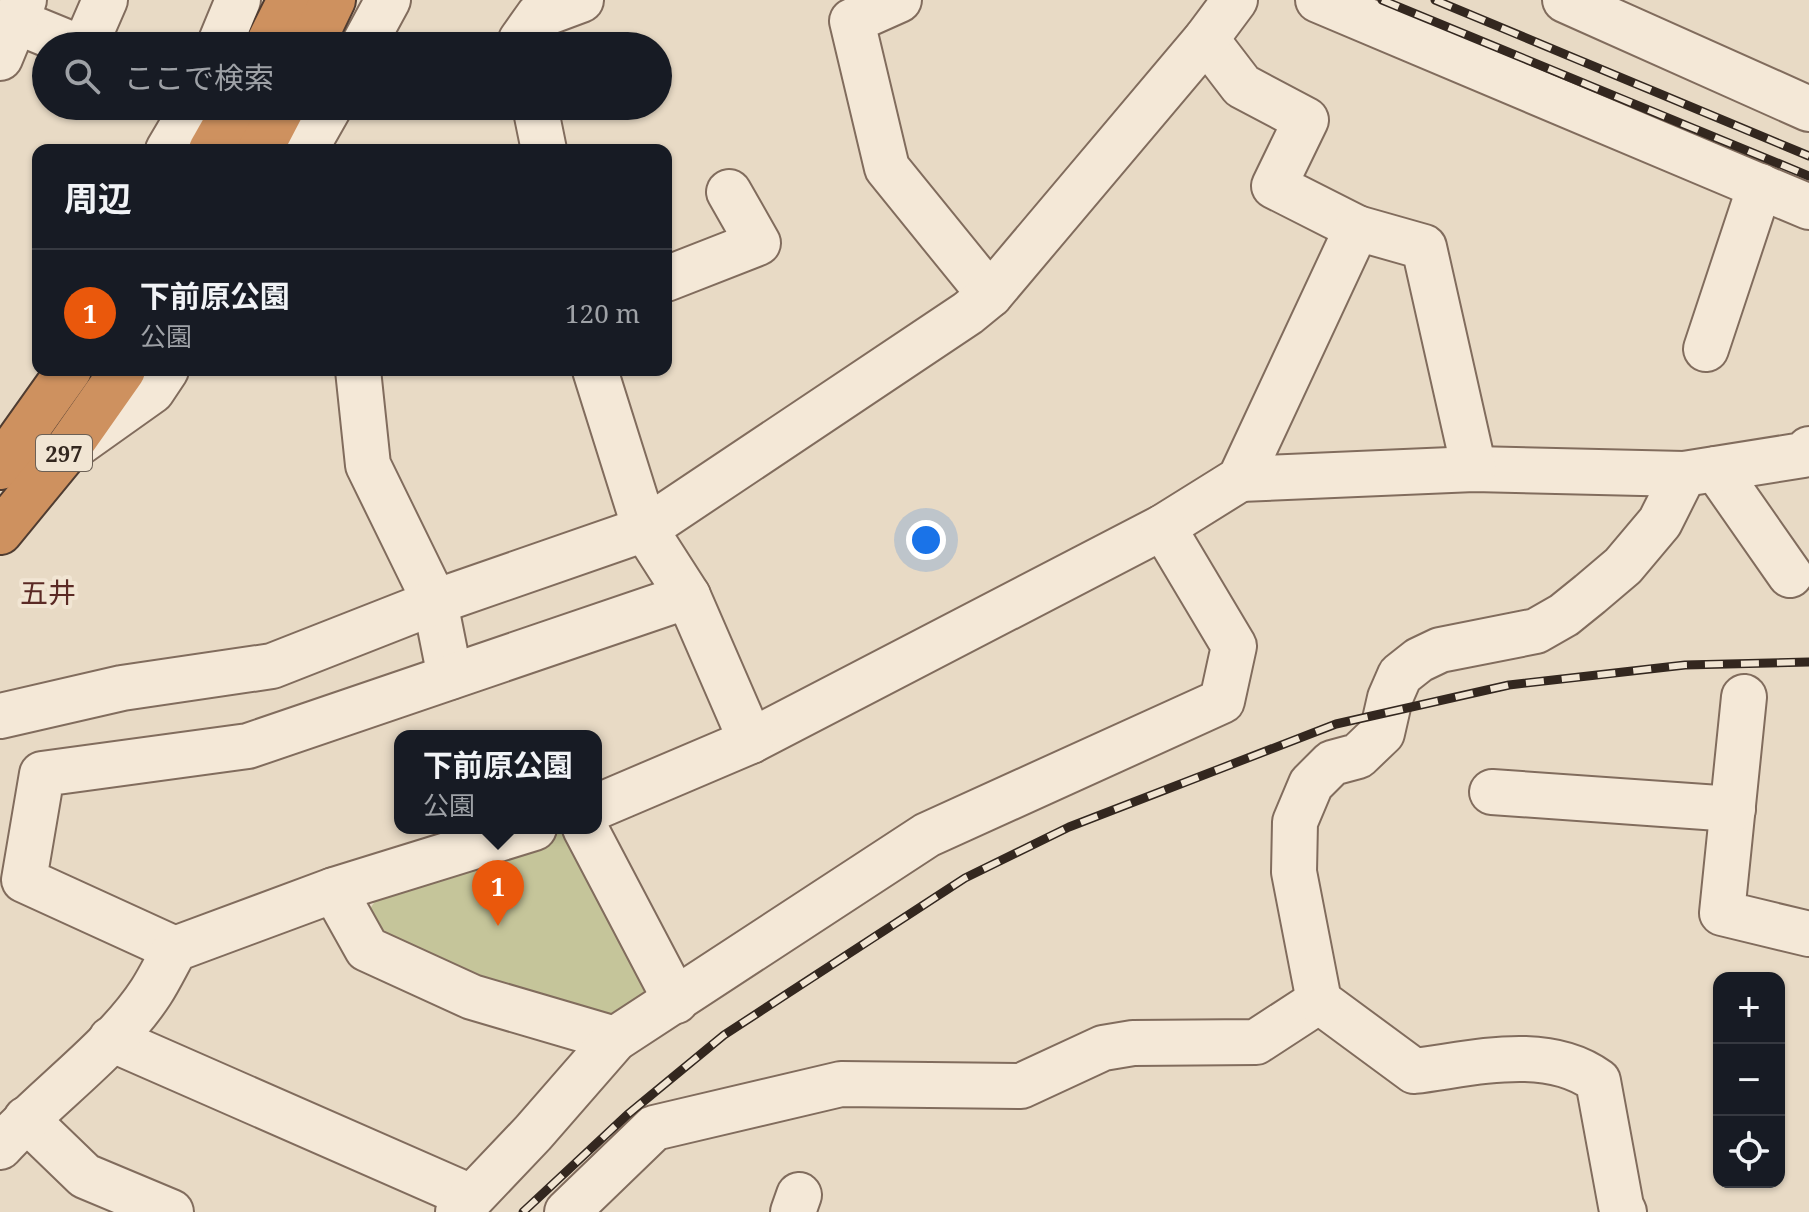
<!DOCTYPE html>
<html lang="ja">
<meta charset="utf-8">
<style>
body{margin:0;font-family:"Noto Serif","Noto Sans JP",serif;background:#242831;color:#f1f3f6}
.controls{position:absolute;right:24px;bottom:24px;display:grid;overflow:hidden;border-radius:16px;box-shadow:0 2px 6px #0004}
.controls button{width:72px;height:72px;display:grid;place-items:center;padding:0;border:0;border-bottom:2px solid #363941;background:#171b24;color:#f1f3f6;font:40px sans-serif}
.you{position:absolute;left:926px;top:540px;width:28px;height:28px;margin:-20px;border:6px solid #fff;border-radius:50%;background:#1a73e8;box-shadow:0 0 0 12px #1a73e833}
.badge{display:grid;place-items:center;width:52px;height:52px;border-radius:50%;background:#ea580c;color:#fff;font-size:26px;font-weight:700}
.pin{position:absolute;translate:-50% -66px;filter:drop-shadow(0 2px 4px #0008)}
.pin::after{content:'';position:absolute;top:42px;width:28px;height:24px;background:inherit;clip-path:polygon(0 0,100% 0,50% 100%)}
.popup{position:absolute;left:394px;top:730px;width:208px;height:104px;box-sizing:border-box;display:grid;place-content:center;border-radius:16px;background:#171b24;filter:drop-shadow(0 2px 6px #0005);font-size:26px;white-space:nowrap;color:#9ea1a6}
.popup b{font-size:30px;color:#f1f3f6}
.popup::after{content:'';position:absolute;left:50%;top:100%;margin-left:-16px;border:16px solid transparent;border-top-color:#171b24}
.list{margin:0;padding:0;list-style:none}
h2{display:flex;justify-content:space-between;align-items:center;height:104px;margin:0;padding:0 32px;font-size:34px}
h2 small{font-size:26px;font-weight:400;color:#9ea1a6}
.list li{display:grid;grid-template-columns:52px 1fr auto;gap:24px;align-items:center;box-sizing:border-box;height:128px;padding:0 32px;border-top:2px solid #363941}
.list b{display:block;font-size:30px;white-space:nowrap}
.list p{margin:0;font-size:26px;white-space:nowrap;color:#9ea1a6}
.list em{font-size:26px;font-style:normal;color:#9ea1a6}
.icon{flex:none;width:44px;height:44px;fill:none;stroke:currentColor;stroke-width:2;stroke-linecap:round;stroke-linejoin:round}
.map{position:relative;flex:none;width:1809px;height:1212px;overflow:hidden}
.search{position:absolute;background:#171b24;box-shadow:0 2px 6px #0004;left:32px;top:32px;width:640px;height:88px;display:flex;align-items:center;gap:20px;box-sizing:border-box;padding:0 28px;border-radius:44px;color:#9ea1a6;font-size:30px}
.panel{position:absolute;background:#171b24;box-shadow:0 2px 6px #0004;left:32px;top:144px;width:640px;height:232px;border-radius:16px}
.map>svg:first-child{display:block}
</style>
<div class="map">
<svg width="1809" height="1212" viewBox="0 0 1809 1212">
<rect width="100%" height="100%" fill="#e8dac5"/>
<path fill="#c5c59a" d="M556 828 576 840 648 976 646 998 627 1014 604 1019 478 985 383 937 366 915 381 892Z"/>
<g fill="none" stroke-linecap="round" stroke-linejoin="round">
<defs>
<g id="minor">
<path d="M899 0 852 21 887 168 990 295"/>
<path d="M1318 0 1809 207"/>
<path d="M1565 0 1809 109"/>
<path d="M15 21 76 46"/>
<path d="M1206 39 1242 86 1306 120 1274 186 1357 228"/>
<path d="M85 46 105 0"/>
<path d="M219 46 238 0"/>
<path d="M363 46 388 0"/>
<path d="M523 46 521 40 538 16 581 0"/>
<path d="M0 58 24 0"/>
<path d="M535 106 544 150"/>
<path d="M168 150 194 106"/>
<path d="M305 150 330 106"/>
<path d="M666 279 758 243 729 192"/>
<path d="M1706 349 1760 186"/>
<path d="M358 370 368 465 435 602 450 677"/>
<path d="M595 370 645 529 688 596"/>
<path d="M69 450 152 391 166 370"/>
<path d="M1716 469 1790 575"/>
<path d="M1240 479 1474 469 1684 474 1803 455 1809 449"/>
<path d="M1744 697 1722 913 1809 934"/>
<path d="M0 716 122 688 272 666 435 602 645 529 968 313 990 295 1206 39 1235 0"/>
<path d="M1492 792 1733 809"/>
<path d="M596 807 751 741 1163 527 1240 479 1357 228 1424 247 1474 469"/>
<path d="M585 828 676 1001"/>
<path d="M334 890 367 949 472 997 615 1039"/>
<path d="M175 949 24 880 42 774 248 746 688 596 751 741"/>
<path d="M111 1039 471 1197"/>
<path d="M26 1119 85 1176 171 1212"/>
<path d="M0 1147C46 1096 114 1049 151 992 160 978 167 963 175 949L334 890 534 828"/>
<path d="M458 1212 533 1133 615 1039 927 835 1222 701 1234 646 1163 527"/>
<path d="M567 1212 654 1128 841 1084 1021 1086 1103 1048 1133 1043 1256 1042 1319 1001"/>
<path d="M793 1212 799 1195"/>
<path d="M1624 1212 1621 1206 1598 1081C1546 1043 1473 1064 1414 1071L1319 1001 1294 872 1295 822 1311 784 1332 763 1358 756 1382 733 1390 698 1400 675 1419 660 1440 650 1536 631 1564 615 1590 594 1623 566 1660 522 1684 474"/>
</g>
<g id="highway">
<path d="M267 46 290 0"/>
<path d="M311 46 333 0"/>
<path d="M211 150 236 106"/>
<path d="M260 150 283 106"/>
<path d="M0 467 69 370"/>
<path d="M0 532 64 454 123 370"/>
</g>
</defs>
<use href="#minor" stroke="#816c5d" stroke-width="48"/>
<use href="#highway" stroke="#4f3c31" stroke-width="48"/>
<use href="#minor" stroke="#f4e8d7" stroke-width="44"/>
<use href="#highway" stroke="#ce915f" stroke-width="44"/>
<defs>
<g id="rail">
<path d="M1382 0 1809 176"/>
<path d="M1435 0 1809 156"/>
<path d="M523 1212 627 1115 724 1035 965 878 1069 827 1336 724 1509 685 1685 665 1809 662"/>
</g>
</defs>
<use href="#rail" stroke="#33271f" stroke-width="9"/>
<use href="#rail" stroke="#f1e5d3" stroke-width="6" stroke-dasharray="18" stroke-linecap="butt"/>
</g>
<g text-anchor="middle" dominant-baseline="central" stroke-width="8" stroke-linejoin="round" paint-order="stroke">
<rect fill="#f1e5d3" stroke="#6c6055" stroke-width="2" x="36" y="435" width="56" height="36" rx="6"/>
<g font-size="22" font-weight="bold" fill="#33271f">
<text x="64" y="453">297</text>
</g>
<g font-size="28" fill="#5a2924" stroke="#f1e5d3">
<text x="48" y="592">五井</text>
</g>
</g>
</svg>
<div class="controls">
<button>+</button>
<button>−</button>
<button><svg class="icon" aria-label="locate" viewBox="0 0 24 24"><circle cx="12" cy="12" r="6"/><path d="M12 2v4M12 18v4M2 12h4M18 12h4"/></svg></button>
</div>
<div class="you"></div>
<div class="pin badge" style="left:498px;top:926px">1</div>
<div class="popup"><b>下前原公園</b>公園</div>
<div class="search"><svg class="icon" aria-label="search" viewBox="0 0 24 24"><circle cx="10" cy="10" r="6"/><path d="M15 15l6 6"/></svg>ここで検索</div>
<section class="panel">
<h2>周辺<small></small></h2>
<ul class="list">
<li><span class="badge">1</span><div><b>下前原公園</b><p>公園</p></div><em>120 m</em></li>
</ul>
</section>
</div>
